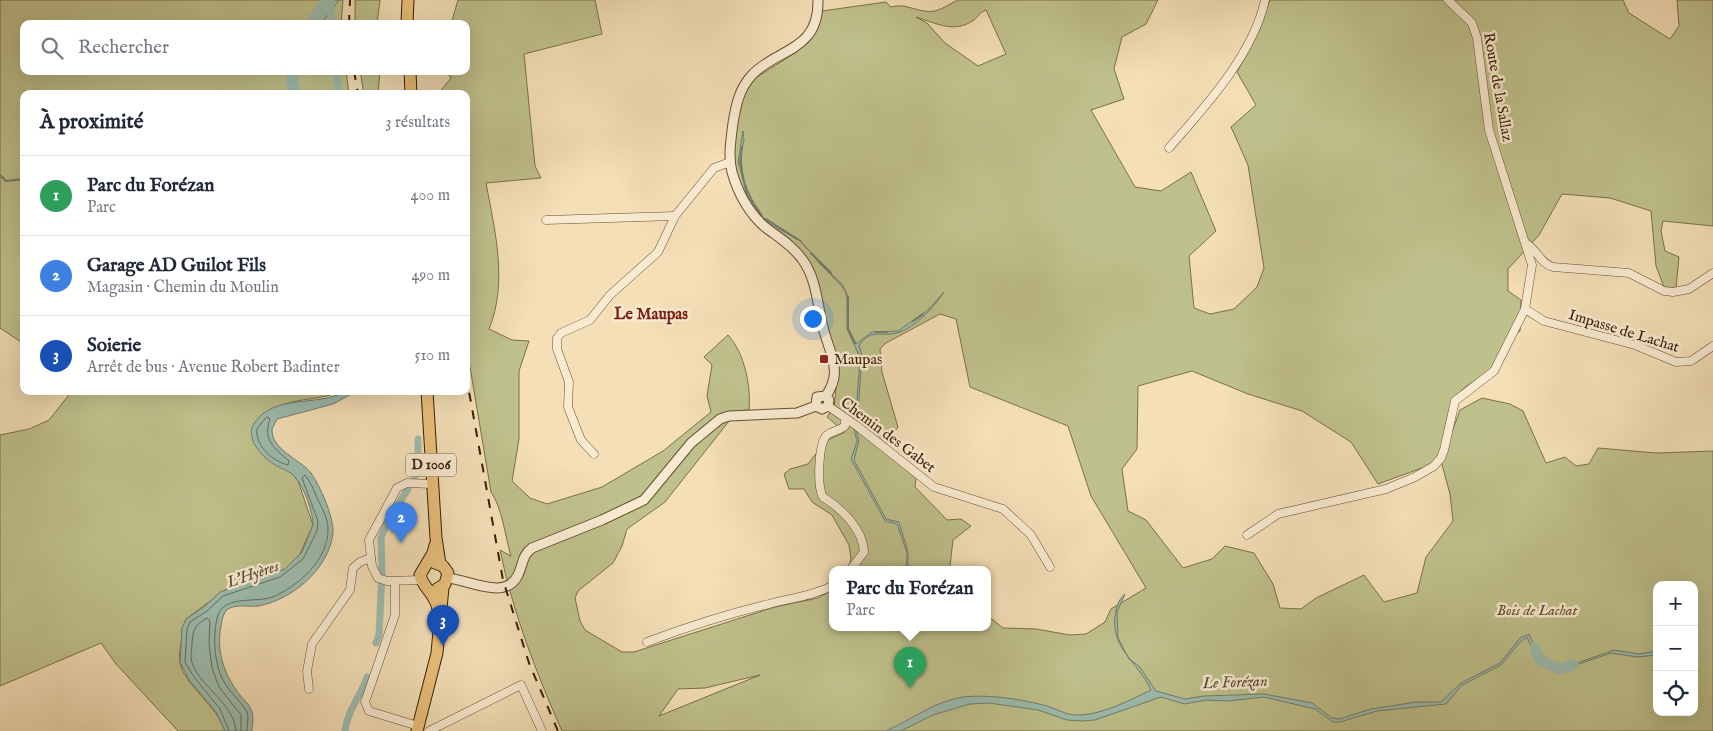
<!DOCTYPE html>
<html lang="fr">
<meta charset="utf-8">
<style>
body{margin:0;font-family:"IM FELL English",serif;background:#f2f2f3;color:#1f2937}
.controls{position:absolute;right:15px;bottom:15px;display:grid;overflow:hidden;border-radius:10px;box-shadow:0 5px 20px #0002}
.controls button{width:45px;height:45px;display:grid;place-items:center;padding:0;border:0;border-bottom:1px solid #e0e1e3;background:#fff;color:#1f2937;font:25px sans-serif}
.you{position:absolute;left:812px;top:318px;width:18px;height:18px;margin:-12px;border:4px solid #fff;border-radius:50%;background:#1a73e8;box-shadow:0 0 0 8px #1a73e833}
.badge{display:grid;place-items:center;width:32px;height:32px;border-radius:50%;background:#1a73e8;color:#fff;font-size:16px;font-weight:700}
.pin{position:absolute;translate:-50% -41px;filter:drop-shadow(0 1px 2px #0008)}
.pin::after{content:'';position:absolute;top:26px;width:18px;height:15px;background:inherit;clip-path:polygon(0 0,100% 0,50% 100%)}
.popup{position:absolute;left:829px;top:566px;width:162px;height:65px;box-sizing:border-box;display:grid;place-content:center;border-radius:10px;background:#fff;filter:drop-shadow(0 1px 4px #0005);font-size:16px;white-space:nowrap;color:#747a83}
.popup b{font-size:19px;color:#1f2937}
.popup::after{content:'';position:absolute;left:50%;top:100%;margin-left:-10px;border:10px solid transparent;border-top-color:#fff}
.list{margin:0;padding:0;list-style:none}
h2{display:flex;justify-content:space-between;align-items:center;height:65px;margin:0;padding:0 20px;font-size:21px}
h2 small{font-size:16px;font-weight:400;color:#747a83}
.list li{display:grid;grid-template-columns:32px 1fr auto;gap:15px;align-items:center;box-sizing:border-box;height:80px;padding:0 20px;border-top:1px solid #e0e1e3}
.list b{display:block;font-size:19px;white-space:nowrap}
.list p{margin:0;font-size:16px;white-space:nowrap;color:#747a83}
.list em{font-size:16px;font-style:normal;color:#747a83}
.icon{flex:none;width:28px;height:28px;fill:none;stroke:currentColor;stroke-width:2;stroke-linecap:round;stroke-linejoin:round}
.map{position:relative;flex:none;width:1713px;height:731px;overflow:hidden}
.search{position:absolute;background:#fff;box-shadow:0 5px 20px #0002;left:20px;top:20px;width:450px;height:55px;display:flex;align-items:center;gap:12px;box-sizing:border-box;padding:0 18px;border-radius:10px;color:#747a83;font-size:19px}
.panel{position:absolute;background:#fff;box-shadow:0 5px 20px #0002;left:20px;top:90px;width:450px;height:305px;border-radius:10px}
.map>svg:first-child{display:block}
</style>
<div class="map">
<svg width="1713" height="731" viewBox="0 0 1713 731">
<rect width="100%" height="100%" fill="#f4dfb7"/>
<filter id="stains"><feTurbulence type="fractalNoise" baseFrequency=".004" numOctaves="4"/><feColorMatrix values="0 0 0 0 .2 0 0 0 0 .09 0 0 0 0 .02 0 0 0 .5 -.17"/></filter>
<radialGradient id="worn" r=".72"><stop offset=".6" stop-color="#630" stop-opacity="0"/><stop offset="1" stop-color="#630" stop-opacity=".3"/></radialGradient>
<g fill="#bfc18c" stroke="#7c6f47" fill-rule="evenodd">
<path d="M0 0H343L341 24H24V71H346L349 94H24V344L0 328Z"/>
<path d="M355 0H380L377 24H355Z"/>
<path d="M458 0H595L602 34 524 54 535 166 541 178 486 183C495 231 508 283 489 329L512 340 529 341 519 371V439L512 481 530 498 547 504 602 487 663 451 711 412 707 396 712 365 704 357 728 335C745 354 751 386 749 410L737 411 665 502 627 529 622 546 613 563 578 591 575 598 580 621 585 630 622 652H634L775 607 818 598 832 590V627H988V616L1003 628 1036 629 1070 635 1086 634 1105 622 1111 609 1146 588 1091 496 1068 426 970 387 956 319 940 314 886 343 880 349 882 372 898 427 886 443 885 450 916 478 915 487 947 520 961 519 971 526 953 540 950 566 952 569H848L851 559 849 545 832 515 812 502 804 489H789L784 474 790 469 808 464 826 441 845 432 827 417 834 407 838 369 807 261 765 227 746 204 732 156V130L749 82 798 51 817 27 822 11 886 2 891 7C906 2 919 14 935 11 943 9 951 3 958 0H1158L1146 24 1122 37 1114 69 1124 99 1091 110 1135 187 1161 191 1191 172 1216 231 1189 256 1194 308 1210 314 1234 309 1257 287 1264 268 1248 165 1231 127 1256 105 1237 72 1252 44 1270 0H1623L1629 13 1670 39 1679 26 1677 0H1713V226L1663 221 1661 231 1665 251 1679 257 1676 288 1664 287 1656 266 1651 211 1610 198 1562 194 1539 235 1508 269V291L1521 300 1520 331C1505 340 1507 348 1498 361 1489 375 1474 379 1462 390 1444 407 1445 436 1442 459L1460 410 1482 398 1510 404 1523 411 1546 463 1565 457 1576 466 1589 464 1598 448 1656 453 1713 451V731H562C536 672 513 613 500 550L511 556C505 536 502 507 491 492L466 343V94H438L451 78 445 71H466V24H451ZM986 10 1006 54 978 66 945 43 927 23 916 17C936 23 954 34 974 20 978 17 980 12 986 10ZM1192 371 1248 394 1302 411 1351 442 1378 484 1441 461 1450 494 1453 521 1426 557 1417 593 1384 602 1364 575 1316 598 1301 609 1280 608 1273 584 1254 553 1225 546 1212 559 1183 568 1146 520 1128 511 1122 469 1137 449 1138 386ZM1657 585H1694V712H1657ZM760 675 659 716 678 689 705 688Z"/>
<path d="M360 71H380L378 94H364Z"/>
<path d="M72 391H343C306 405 285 393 254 424L298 481 313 525 299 556 285 569 264 578 225 590 186 619C184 631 178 650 180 662 183 684 217 705 225 731H178L116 664 101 643 0 686V435L29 429 49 420Z"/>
</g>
<g fill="#9cbcaf" stroke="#747c6a">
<path d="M326 0H339L321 24H311Z"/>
<path d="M743 131 744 140 739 163C745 173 742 190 750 200 755 205 760 209 761 216L800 240 821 265 842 284 848 297V328L856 344 872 332 898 331 928 310 944 292C934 307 915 328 897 333 881 337 870 328 859 346L862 355 858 413 855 427 859 440 854 460 886 519 899 522 908 552V569H906L907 553 897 524 885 521 851 459 857 441 853 425 856 414 860 357 847 329V298L845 290 800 241 772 225 761 217 759 210 749 201 738 162Z"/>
<path d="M346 391H357L333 404 277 419 272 429C271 450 300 459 311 473 320 486 334 517 333 533 329 569 292 600 258 606 249 607 236 604 228 609 223 613 222 620 221 626 216 651 224 674 239 694 243 699 251 706 252 712 254 717 252 726 252 731H225L216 712 189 680 180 662 182 628 186 619 204 607 220 592 285 569 302 552 313 525C313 512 304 487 295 477 290 471 282 469 275 465 263 458 248 442 252 427 270 392 318 408 346 391Z"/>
<path d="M1125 594 1117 612 1118 638 1129 659 1139 666 1156 691 1185 699 1204 696 1264 694 1312 703 1332 718 1339 719 1371 709 1416 702H1441L1461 683 1500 663 1520 638 1529 634C1536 650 1540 667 1560 669L1614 650 1639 654 1657 651V655L1637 657 1611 653 1556 672 1536 658 1527 637 1519 643 1501 665 1462 685 1446 704 1377 711 1340 722H1333L1315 709 1264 697 1228 701 1207 700 1184 704 1161 697 1095 720 1082 721 1067 720 1038 710 989 703 970 704 933 715 901 731H886C911 720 935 701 963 697 987 694 1019 699 1043 705 1056 708 1066 716 1080 715 1104 714 1130 700 1151 690 1138 661 1108 648 1116 611 1117 604 1120 598 1125 594Z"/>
</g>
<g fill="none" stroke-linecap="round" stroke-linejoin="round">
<g stroke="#6a6c58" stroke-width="1">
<path d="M267 417 270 419C262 440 275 449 289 461L288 465C274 462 254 445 257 429Z"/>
<path d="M229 731 220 709 194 677 185 662 187 629 190 622 207 611 223 596 280 577 303 559 317 531 318 521 302 478 305 475C310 481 314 490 317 498 322 508 328 518 328 530 328 560 298 586 273 597 256 603 225 595 218 615 212 635 214 668 226 685 232 694 242 703 247 712 249 717 247 726 247 731"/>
<path d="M236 731C234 701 195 685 191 658 191 654 192 648 192 643 193 629 195 625 207 618L210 621 209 643 212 668 219 687 241 715V731"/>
</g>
<g stroke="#747c6a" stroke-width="2">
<path d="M742 147C738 172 747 196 762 216"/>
<path d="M0 175 6 181 24 179"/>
<path d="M766 219 797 239"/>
<path d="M811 253 831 273"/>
<path d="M848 297V329L855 343"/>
<path d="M913 321 923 314"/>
<path d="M876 332H887"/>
</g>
<g stroke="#9cbcaf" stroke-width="7">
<path d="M331 0V24"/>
<path d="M336 71 339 94"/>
<path d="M415 477 418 466V439"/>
<path d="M376 643 379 635 382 573 381 538 388 520 408 489"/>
<path d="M345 731C347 711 361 696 367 677"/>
</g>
<g stroke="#9cbcaf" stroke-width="11">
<path d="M311 24 326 0"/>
<path d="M292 71V84L297 94"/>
<path d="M1535 648 1540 660 1560 669 1573 665"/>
</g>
<defs>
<g id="minor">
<path d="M1169 148C1205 107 1253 55 1265 0"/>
<path d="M546 220 675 216"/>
<path d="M1527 244C1538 251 1540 263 1553 267L1629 273 1664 291 1673 292 1689 289 1713 273"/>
<path d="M1525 309 1544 321 1635 345 1676 362 1691 361 1713 346"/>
<path d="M828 406 857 426 934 487 1003 509 1031 535 1050 567"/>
<path d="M845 420V426C839 431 832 431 827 435 818 443 817 487 823 497 842 509 863 529 864 552L851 569"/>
<path d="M594 454 581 440 568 407 569 382 557 349V338L561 333 590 320 610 295 658 252 675 216 714 168 730 162"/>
<path d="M1247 535 1278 514 1386 489 1415 477 1434 466 1441 458 1444 450 1455 401 1494 371 1525 309 1532 265 1489 130 1477 38 1472 23 1448 0"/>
<path d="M421 580 387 581 378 578 372 566 369 540 397 488 407 483 432 484"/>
<path d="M395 581V615L365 702 369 711 418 726"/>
<path d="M647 642C687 627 728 614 769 604 792 598 812 596 832 586"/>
<path d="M309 689 307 671 312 644 350 590 353 568 360 562 371 558"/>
<path d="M429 731 521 685 542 731"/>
</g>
<g id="tertiary">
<path d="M818 0C819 52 777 48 752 75 739 89 736 105 733 123 731 139 728 157 732 172 738 193 749 213 765 227 778 237 792 245 802 259 817 279 817 304 823 327 826 341 833 354 834 367 836 378 832 387 826 396"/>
<path d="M816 406 822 409 828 406 829 400 826 396"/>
<path d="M816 406 817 397 826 396"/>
<path d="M448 578C469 580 506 601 518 575 523 565 522 555 532 548L602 520 644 500 691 443 720 419 729 416 797 413 816 406"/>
</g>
<g id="primary">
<path d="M407 24 408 0"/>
<path d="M410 71 411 94"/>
<path d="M427 391 436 538 440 564"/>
<path d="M435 545 433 553 420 575C422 587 435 593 438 609"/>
<path d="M435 563 443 566 448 573 445 584 437 589"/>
<path d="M417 731 437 653 443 587"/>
</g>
</defs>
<use href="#minor" stroke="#674e2f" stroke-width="9"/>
<use href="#tertiary" stroke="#674e2f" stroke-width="11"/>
<use href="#primary" stroke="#381d02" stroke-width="13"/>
<use href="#minor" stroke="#f8ead0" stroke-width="8"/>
<use href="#tertiary" stroke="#f8ead0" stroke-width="9"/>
<use href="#primary" stroke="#eac07c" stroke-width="11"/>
<g stroke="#381d02" stroke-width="2" stroke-dasharray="9 9" stroke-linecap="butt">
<path d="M349 24 350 0"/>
<path d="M354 71 358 94"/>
<path d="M466 375 503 580 529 663 558 731"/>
</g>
</g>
<rect fill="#8f2418" stroke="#f8ead0" stroke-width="2" x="819" y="354" width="10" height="10" rx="2.5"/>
<g text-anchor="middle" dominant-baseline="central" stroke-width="5" stroke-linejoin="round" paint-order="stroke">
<rect fill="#f8ead0" stroke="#725a40" stroke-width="1" x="406" y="453.5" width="50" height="23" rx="4"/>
<g font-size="14" font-weight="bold" fill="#381d02">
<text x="431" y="465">D 1006</text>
</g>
<g font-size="15" fill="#381d02" stroke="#f8ead0">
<text transform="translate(1498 87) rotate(80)">Route de la Sallaz</text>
<text transform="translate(1624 331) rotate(17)">Impasse de Lachat</text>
<text transform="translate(888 435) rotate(37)">Chemin des Gabet</text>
</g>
<g font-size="15" fill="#381d02" stroke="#f8ead0" text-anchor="start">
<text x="834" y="359">Maupas</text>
</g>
<g font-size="15" font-style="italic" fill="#604e2b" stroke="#f8ead0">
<text x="1537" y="610">Bois de Lachat</text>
</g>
<g font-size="16" font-weight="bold" fill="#7a1f14" stroke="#f8ead0">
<text x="651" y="315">Le Maupas</text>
</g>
<g font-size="16" font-style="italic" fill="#564d36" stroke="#f8ead0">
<text transform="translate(253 575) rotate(-19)">L'Hyères</text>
<text transform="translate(1235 683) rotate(-2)">Le Forézan</text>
</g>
</g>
<rect width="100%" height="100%" filter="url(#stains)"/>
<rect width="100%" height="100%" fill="url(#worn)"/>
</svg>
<div class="controls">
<button>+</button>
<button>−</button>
<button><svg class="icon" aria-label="locate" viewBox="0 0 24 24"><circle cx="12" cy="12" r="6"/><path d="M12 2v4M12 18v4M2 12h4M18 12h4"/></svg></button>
</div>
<div class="you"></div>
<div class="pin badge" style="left:910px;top:688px;background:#2e9e5b">1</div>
<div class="popup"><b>Parc du Forézan</b>Parc</div>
<div class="pin badge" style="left:401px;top:543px;background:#3f7fe0">2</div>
<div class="pin badge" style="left:443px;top:646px;background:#1a4fb4">3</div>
<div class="search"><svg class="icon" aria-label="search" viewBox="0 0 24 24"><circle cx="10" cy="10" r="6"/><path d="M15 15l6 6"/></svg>Rechercher</div>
<section class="panel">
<h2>À proximité<small>3 résultats</small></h2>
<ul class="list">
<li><span class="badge" style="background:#2e9e5b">1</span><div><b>Parc du Forézan</b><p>Parc</p></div><em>400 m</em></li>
<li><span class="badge" style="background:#3f7fe0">2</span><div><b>Garage AD Guilot Fils</b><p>Magasin · Chemin du Moulin</p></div><em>490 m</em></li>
<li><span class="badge" style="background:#1a4fb4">3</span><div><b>Soierie</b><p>Arrêt de bus · Avenue Robert Badinter</p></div><em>510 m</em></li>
</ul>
</section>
</div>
